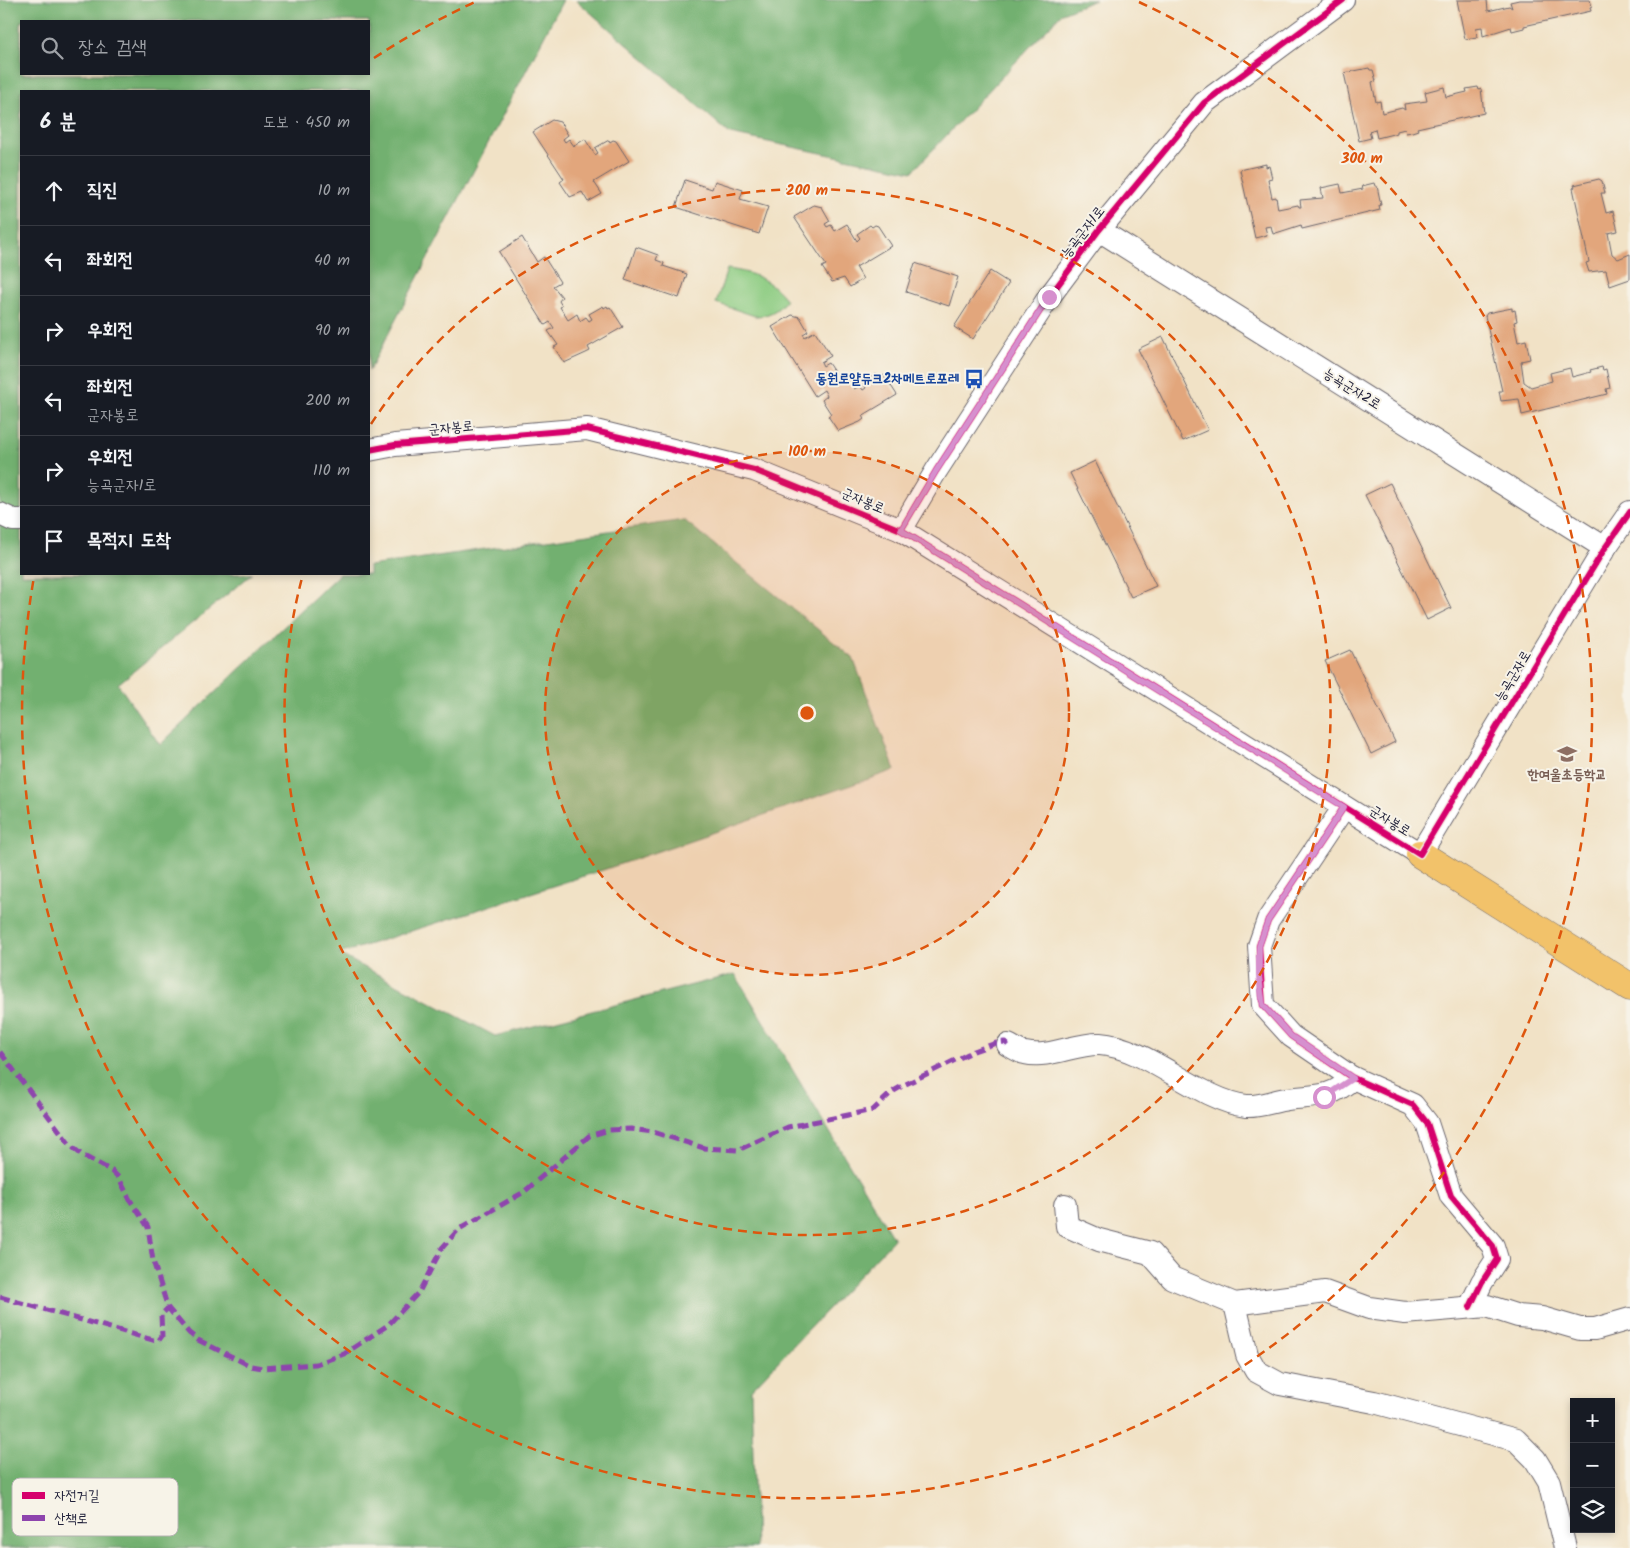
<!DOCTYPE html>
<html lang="ko">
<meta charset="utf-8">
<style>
body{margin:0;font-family:Kalam,"Poor Story",sans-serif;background:#242831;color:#f1f3f6}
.controls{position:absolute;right:15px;bottom:15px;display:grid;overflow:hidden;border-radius:0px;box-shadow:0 2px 8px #0003}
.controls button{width:45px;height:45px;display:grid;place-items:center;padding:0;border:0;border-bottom:1px solid #363941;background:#171b24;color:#f1f3f6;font:25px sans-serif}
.stop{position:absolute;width:15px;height:15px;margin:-11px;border:4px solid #d690ce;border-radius:50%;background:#fff}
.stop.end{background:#d690ce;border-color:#fff;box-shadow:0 1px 5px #0008}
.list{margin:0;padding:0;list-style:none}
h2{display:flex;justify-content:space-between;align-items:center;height:65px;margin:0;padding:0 20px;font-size:21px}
h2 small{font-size:16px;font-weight:400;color:#9ea1a6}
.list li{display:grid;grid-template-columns:32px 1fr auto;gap:15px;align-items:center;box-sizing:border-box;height:70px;padding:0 20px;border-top:1px solid #363941}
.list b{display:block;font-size:19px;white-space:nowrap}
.list p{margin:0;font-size:16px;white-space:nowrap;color:#9ea1a6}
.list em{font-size:16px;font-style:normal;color:#9ea1a6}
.icon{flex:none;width:28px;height:28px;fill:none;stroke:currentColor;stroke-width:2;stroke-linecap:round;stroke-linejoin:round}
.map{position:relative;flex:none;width:1630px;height:1548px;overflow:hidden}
.search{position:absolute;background:#171b24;box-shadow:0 2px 8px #0003;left:20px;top:20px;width:350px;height:55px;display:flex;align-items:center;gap:12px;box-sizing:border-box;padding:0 18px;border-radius:0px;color:#9ea1a6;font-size:19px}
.panel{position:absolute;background:#171b24;box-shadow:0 2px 8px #0003;left:20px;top:90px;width:350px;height:485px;border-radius:0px}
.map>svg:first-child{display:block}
</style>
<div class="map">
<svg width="1630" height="1548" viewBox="0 0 1630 1548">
<rect width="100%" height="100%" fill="#f7f3e8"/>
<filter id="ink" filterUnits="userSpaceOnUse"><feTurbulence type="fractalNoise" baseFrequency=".02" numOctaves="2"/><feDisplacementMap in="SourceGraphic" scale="10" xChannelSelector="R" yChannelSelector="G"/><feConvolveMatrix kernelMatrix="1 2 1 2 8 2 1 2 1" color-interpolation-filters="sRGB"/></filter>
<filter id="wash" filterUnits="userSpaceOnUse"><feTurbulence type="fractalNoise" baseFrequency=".0096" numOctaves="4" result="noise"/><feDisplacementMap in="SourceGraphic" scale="20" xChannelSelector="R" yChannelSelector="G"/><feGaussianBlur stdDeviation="1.12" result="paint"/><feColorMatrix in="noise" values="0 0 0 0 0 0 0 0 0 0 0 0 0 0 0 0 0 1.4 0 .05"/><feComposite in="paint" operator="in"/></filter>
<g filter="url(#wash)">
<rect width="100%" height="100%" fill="#f1e2c6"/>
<path fill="#8dcc82" stroke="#58775e" d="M727 269C752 272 770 279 786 300 778 311 768 316 755 316L716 303Z"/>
<g fill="#72b070" stroke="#4a6956" fill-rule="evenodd">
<path d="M0 0H563L369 371V91H21V574H252L118 684 160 745 339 574H369V566L684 520 853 658 895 770 606 869 339 954 495 1036 735 974 894 1239 751 1390 756 1548H0ZM21 21H369V74H21Z"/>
<path d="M576 0H1095L1062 13 912 172 730 134Z"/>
</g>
<g id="blocks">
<g fill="#e2a67c">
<path d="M1457 0H1487L1488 11 1509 6 1512 8 1510 2 1519 0H1590L1592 6 1590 7 1591 11 1524 26V28L1512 31 1511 27 1483 36 1482 27 1476 28 1477 37 1465 39Z"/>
<path d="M1369 68 1370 70H1373L1376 81 1372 82 1376 102 1380 101 1382 113 1402 108 1405 110 1404 104 1427 101 1425 92 1444 87 1446 97 1467 92 1466 89 1478 87 1479 90 1481 89 1484 113 1417 128 1418 130 1412 132 1406 133 1405 129 1397 131V133L1377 138 1375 129 1369 131 1371 138 1359 141 1344 73Z"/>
<path d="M552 120 560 122 568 135 563 139 565 142 569 139 574 146 585 139 595 155 598 153 595 148 609 140 610 142 613 140 616 141 629 161 594 182 602 194 588 202 582 192 570 197 560 182 564 179 533 132Z"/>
<path d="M1266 164V167L1269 166 1272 178 1268 179 1272 198 1276 197 1278 209 1298 205 1299 207H1301L1300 200 1323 198 1321 188 1340 184 1342 193 1363 189 1362 186 1374 183 1375 186H1377L1381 205H1379L1380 210 1302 229 1301 225 1273 234 1271 226 1265 227 1267 235 1255 238 1240 170Z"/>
<path d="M1599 179 1602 181 1605 193H1601L1606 213 1613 211 1618 231 1608 233 1612 254 1618 259 1630 254V279L1610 286 1606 270 1589 272 1586 263 1589 262 1573 188 1575 187 1574 185Z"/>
<path d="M685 180 712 189 715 181 743 190 740 199 768 207 759 234 676 207Z"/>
<path d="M814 205 822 207 830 221 825 224 827 227 831 225 835 231 847 224 857 241 860 238 857 234 870 225 872 227 875 225 878 226 891 246 856 267 863 279 850 287 844 278 832 282 822 267 826 265 794 217Z"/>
<path d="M522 237 537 262 544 257 560 282 553 286 562 297 559 301 562 306 560 307 568 320 577 314 580 321 586 317 589 321 592 319 589 314 603 306 604 308 607 306 608 308 610 307 623 327 588 347 590 351 586 353 564 363 554 347 558 345 548 331 554 328 550 322 545 325 499 252Z"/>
<path d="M636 247 658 255 656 260 664 263 663 266 687 274 679 298 625 280Z"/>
<path d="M915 263 958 277 949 306 906 292Z"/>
<path d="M990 271 1009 283 973 339 954 327Z"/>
<path d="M1512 308V311L1515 310 1517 321 1514 322 1518 342 1526 340 1530 359 1521 361 1524 382 1531 387 1552 381 1550 373 1570 368 1572 377 1591 372 1590 370 1602 367 1603 370 1606 369 1610 388 1606 389 1607 394 1522 415 1519 399 1501 401 1499 391H1502L1485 316 1487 313Z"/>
<path d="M792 315 800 317 808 331 803 334 805 337 815 331 831 356 821 362 823 366 828 363 836 375 835 383 846 376 854 389 860 386 863 390 866 388 863 383 876 374 878 376 881 375 882 377 884 375 897 395 862 416 864 419 860 422 838 431 828 416 831 414 822 400 827 396 824 390 815 396 772 327Z"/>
<path d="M1163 337 1208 430 1183 441 1138 349Z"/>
<path d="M1095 461 1156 586 1131 597 1070 473Z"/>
<path d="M1390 483 1451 608 1427 620 1365 495Z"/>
<path d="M1350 650 1395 742 1371 754 1325 661Z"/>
</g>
</g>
</g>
<g filter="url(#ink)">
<use href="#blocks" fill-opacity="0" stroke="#6a656c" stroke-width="1"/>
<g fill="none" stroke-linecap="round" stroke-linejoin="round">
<defs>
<g id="minor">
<path d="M1099 230 1605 548"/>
<path d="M369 450 395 445 587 429 754 470 901 530 1420 854 1605 548 1630 512"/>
<path d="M0 514 13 520H21"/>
<path d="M901 530 936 471 1049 297 1099 230 1204 103 1343 0"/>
<path d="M1344 807 1268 920 1259 946 1263 1005 1291 1036 1351 1077 1413 1105 1427 1123 1451 1196 1493 1246 1497 1259 1482 1282 1470 1307"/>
<path d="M1008 1045C1013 1047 1019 1052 1025 1053 1049 1059 1075 1043 1100 1044 1148 1047 1198 1100 1246 1106 1260 1107 1273 1101 1287 1099 1315 1095 1329 1100 1353 1078"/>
<path d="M1065 1205 1067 1226 1099 1240 1150 1253 1172 1278 1235 1304 1325 1292 1369 1308 1405 1313 1487 1306 1518 1316 1542 1318 1580 1329H1595L1630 1319"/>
<path d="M1235 1304 1247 1355 1256 1371 1280 1384 1374 1402 1516 1440 1535 1459 1549 1482 1565 1548"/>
</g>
<path id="major" d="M1420 854 1630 987"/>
</defs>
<use href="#minor" stroke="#6a656c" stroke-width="24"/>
<use href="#major" stroke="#6a656c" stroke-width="29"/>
<use href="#minor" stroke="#fff" stroke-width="22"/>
<use href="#major" stroke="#f2c26a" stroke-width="28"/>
<g stroke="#8e44ad" stroke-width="5" stroke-dasharray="10 5" stroke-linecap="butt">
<path d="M0 1052 71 1146 82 1155 112 1171 119 1178 130 1200 148 1227 153 1261 168 1308 189 1333 198 1340 251 1366 262 1368 316 1364 344 1354 388 1325 419 1292 442 1248 459 1229 524 1192 589 1136 609 1130 631 1129 653 1132 704 1148 738 1150 788 1127 873 1110 892 1092 904 1085 974 1051 996 1043 1005 1042 1008 1045"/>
<path d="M0 1297 153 1340H159L162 1336 161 1315 168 1308"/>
</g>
<defs>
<g id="cycleway">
<path d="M369 450 395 445 587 429 754 470 901 530 1420 854 1605 548 1630 512"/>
<path d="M901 530 936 471 1049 297 1099 230 1204 103 1343 0"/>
<path d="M1344 807 1268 920 1259 946 1263 1005 1291 1036 1351 1077 1413 1105 1427 1123 1451 1196 1493 1246 1497 1259 1482 1282 1470 1307"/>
</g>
</defs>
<use href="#cycleway" stroke="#f7f3e8" stroke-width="9"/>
<use href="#cycleway" stroke="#d6006c" stroke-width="6"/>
</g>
</g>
<g fill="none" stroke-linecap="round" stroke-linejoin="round" filter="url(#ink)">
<path stroke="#d690ce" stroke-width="6" d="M1049 297 936 471 901 530 1344 807 1268 920 1259 946V976L1263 1005 1291 1036 1353 1078 1324 1097"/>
</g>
<circle cx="807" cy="713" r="262" fill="#de560e" fill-opacity=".12"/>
<g fill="none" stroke="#de560e" stroke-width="2.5" stroke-dasharray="9 6">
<circle cx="807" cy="713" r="262"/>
<path d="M371 424A523 523 0 1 1 302 578"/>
<path d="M374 58A785 785 0 0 1 475 2M1139 2A785 785 0 1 1 34 577"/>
</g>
<defs>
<symbol id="bus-bare" viewBox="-9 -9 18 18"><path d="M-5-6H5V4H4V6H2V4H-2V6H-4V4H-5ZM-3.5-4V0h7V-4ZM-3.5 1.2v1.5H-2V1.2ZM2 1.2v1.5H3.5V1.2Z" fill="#1a4fb4" stroke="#f7f3e8" stroke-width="2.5" paint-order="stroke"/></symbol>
<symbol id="school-bare" viewBox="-9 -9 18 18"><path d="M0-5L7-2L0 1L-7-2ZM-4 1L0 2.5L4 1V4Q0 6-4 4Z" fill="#8d6e63" stroke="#f7f3e8" stroke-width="2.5" paint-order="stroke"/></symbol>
</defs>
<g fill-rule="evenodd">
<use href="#bus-bare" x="960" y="365" width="28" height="28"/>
<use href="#school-bare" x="1553" y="740" width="28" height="28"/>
</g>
<g text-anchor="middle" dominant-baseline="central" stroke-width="4" stroke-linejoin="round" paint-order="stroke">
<g font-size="14" fill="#22223b" stroke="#f7f3e8">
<text transform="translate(1083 232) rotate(-52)">능곡군자1로</text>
<text transform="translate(1352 389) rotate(32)">능곡군자2로</text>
<text transform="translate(451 428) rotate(-5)">군자봉로</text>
<text transform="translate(863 501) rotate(23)">군자봉로</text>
<text transform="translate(1513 676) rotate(-59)">능곡군자로</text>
<text transform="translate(1390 821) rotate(32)">군자봉로</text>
</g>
<g font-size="14" font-weight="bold" fill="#164399" stroke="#f7f3e8" text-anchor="end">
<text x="959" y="379">동원로얄듀크2차메트로포레</text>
</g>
<g font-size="14" font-weight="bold" fill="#785e54" stroke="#f7f3e8">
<text x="1567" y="775">한여울초등학교</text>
</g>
</g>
<rect x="12" y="1478" width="166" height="58" rx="8" fill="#f7f3e8" stroke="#b7b4b4" stroke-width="1"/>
<rect x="22" y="1492" width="23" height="7" fill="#d6006c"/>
<rect x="22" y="1515" width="23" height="6" fill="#8e44ad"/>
<g font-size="14" fill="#22223b">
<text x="54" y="1500">자전거길</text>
<text x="54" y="1523">산책로</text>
</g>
<circle cx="807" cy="713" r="8" fill="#de560e" stroke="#f7f3e8" stroke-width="2.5"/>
<g font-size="15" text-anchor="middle" font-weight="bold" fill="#de560e" stroke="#f7f3e8" stroke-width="4" stroke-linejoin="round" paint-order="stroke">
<text x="1362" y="163">300 m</text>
<text x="807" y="195">200 m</text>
<text x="807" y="456">100 m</text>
</g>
</svg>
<div class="controls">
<button>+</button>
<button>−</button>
<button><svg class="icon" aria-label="layers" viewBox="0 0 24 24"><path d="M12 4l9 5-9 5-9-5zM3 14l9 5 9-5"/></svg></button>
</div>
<div class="stop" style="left:1324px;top:1097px"></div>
<div class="stop end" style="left:1049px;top:297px"></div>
<div class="search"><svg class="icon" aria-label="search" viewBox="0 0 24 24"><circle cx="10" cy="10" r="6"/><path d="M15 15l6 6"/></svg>장소 검색</div>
<section class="panel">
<h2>6 분<small>도보 · 450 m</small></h2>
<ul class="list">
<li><svg class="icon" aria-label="ahead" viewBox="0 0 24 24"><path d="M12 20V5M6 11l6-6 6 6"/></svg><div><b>직진</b></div><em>10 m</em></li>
<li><svg class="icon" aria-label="left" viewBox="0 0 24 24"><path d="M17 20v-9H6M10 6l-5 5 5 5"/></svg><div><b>좌회전</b></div><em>40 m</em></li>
<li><svg class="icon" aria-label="right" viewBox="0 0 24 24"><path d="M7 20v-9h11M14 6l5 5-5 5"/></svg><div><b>우회전</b></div><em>90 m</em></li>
<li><svg class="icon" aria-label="left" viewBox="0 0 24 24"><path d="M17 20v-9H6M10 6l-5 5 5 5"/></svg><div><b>좌회전</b><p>군자봉로</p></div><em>200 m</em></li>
<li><svg class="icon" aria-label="right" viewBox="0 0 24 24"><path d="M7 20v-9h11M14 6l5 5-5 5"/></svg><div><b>우회전</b><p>능곡군자1로</p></div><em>110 m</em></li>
<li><svg class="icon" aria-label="arrive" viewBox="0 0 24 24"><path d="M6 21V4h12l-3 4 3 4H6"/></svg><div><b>목적지 도착</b></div></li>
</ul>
</section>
</div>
